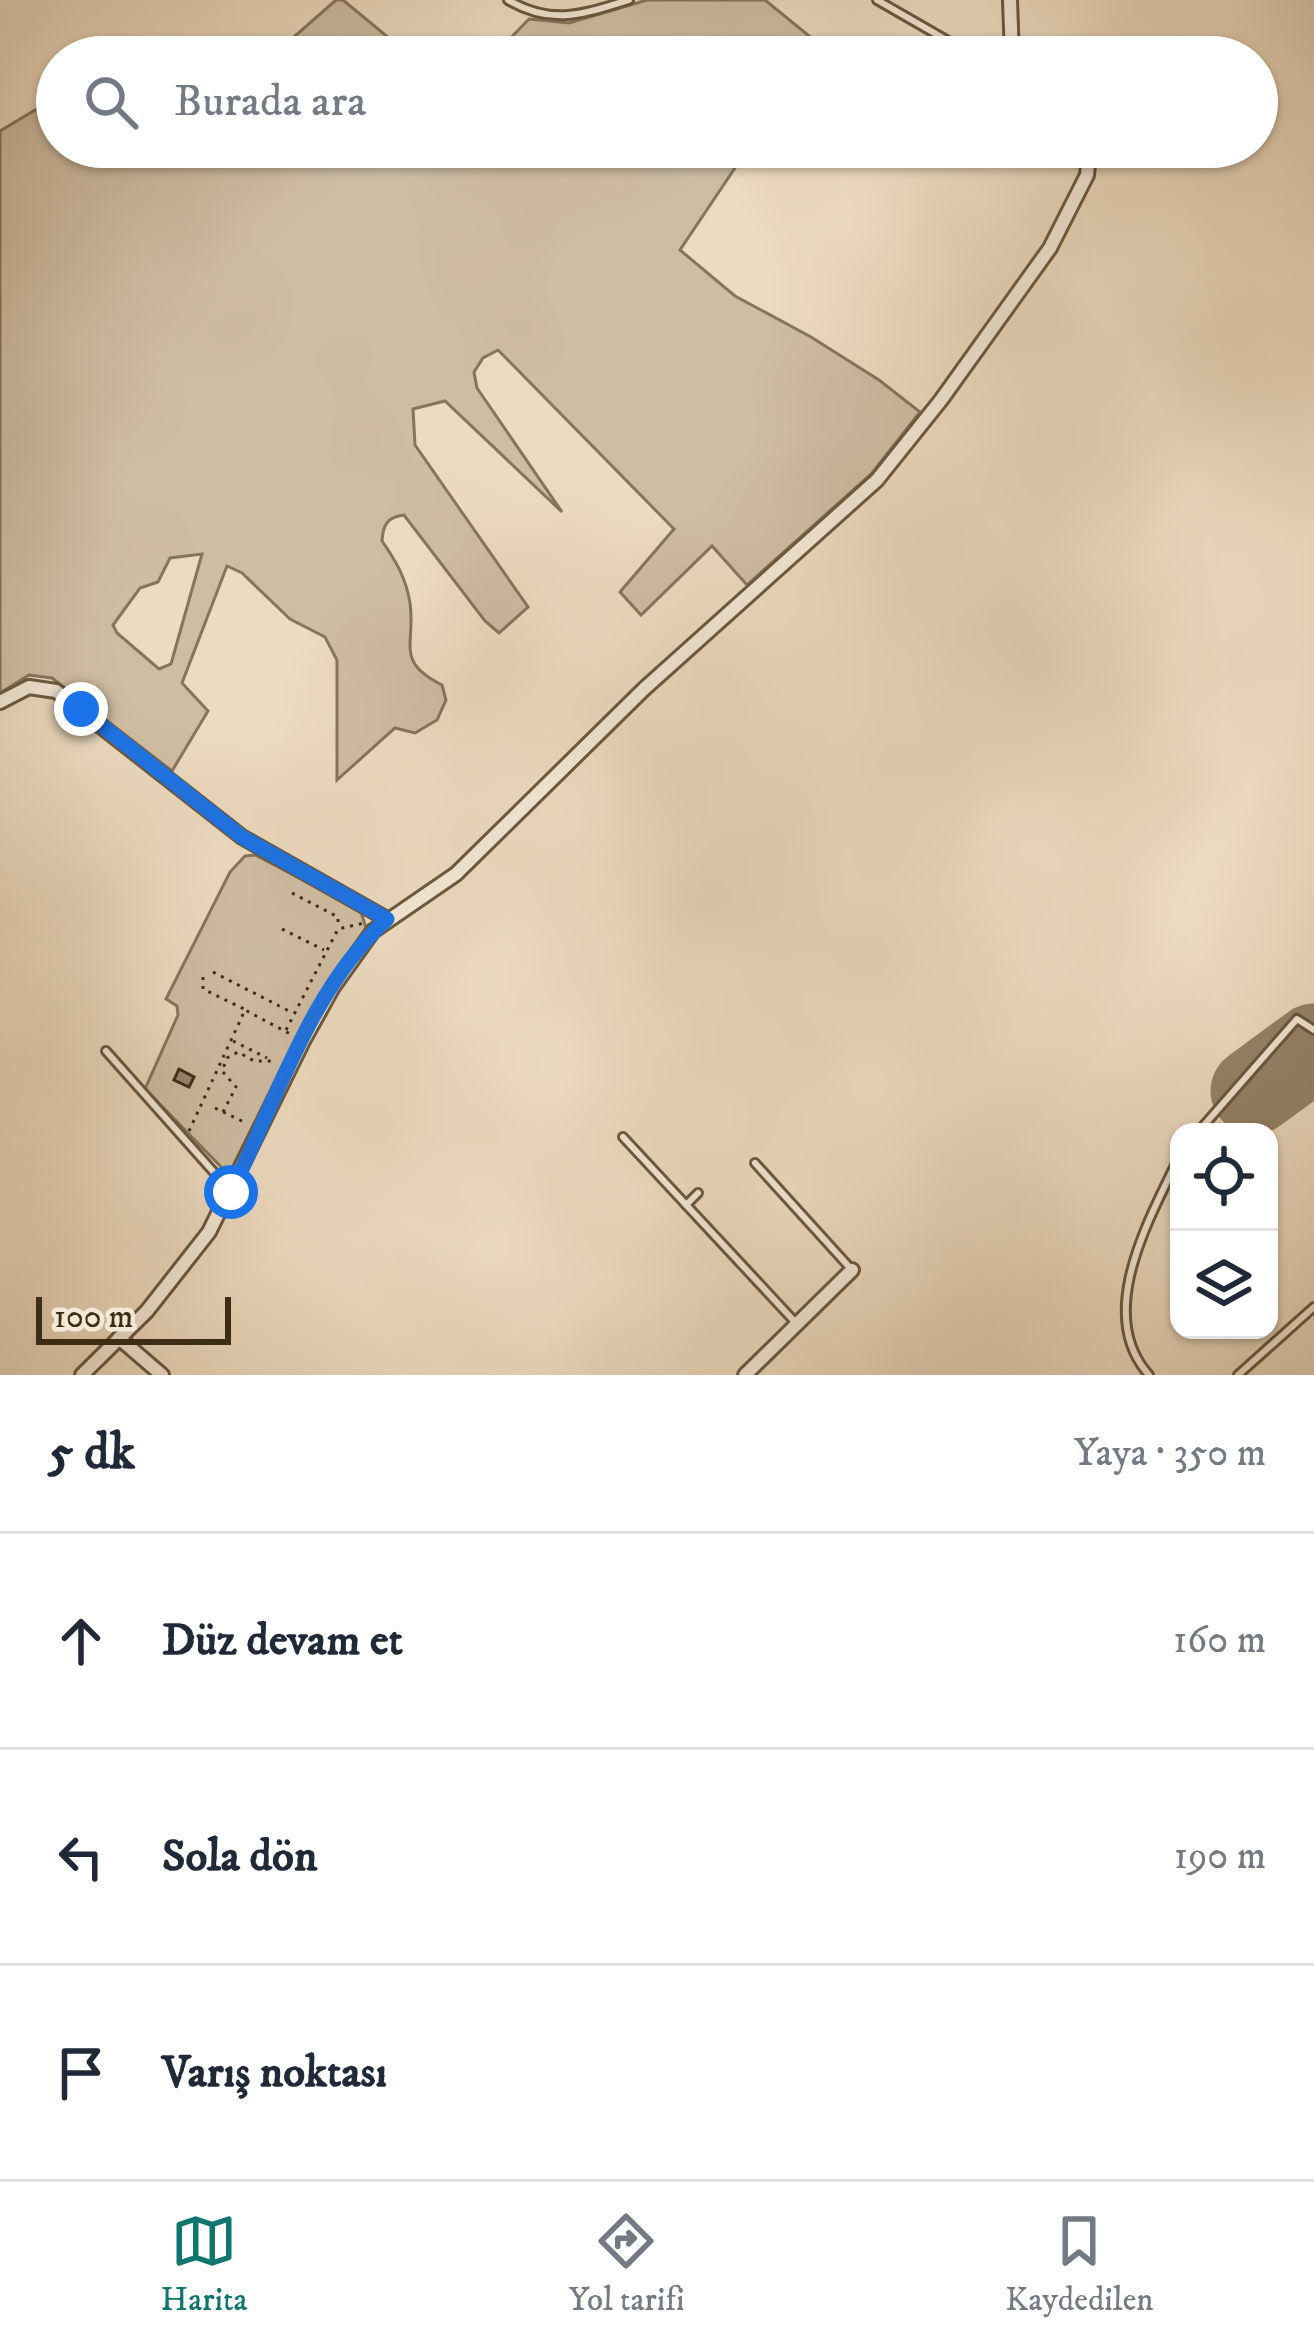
<!DOCTYPE html>
<html lang="tr">
<meta charset="utf-8">
<style>
body{margin:0;font-family:"IM FELL DW Pica",serif;background:#f6f6f7;color:#1f2937}
.controls{position:absolute;right:36px;bottom:36px;display:grid;overflow:hidden;border-radius:24px;box-shadow:0 3px 9px #0004}
.controls button{width:108px;height:108px;display:grid;place-items:center;padding:0;border:0;border-bottom:3px solid #e0e1e3;background:#fff;color:#1f2937;font:60px sans-serif}
.scale{position:absolute;left:36px;bottom:30px;width:195px;box-sizing:border-box;padding-left:12px;border:6px solid #3e2d15;border-top:0;font-size:33px;line-height:42px;white-space:nowrap;color:#3e2d15;-webkit-text-stroke:9px #f3e8d6;paint-order:stroke}
.stop{position:absolute;width:36px;height:36px;margin:-27px;border:9px solid #1a73e8;border-radius:50%;background:#fff}
.stop.end{background:#1a73e8;border-color:#fff;box-shadow:0 3px 12px #0008}
.list{margin:0;padding:0;list-style:none}
h2{display:flex;justify-content:space-between;align-items:center;height:156px;margin:0;padding:0 48px;font-size:51px}
h2 small{font-size:39px;font-weight:400;color:#747a83}
.list li{display:grid;grid-template-columns:78px 1fr auto;gap:36px;align-items:center;box-sizing:border-box;height:216px;padding:0 48px;border-top:3px solid #e0e1e3}
.list b{display:block;font-size:45px;white-space:nowrap}
.list em{font-size:39px;font-style:normal;color:#747a83}
.icon{flex:none;width:66px;height:66px;fill:none;stroke:currentColor;stroke-width:2;stroke-linecap:round;stroke-linejoin:round}
.map{position:relative;flex:none;width:1314px;height:1375px;overflow:hidden}
.search{position:absolute;background:#fff;box-shadow:0 3px 9px #0004;left:36px;right:36px;top:36px;height:132px;display:flex;align-items:center;gap:30px;box-sizing:border-box;padding:0 42px;border-radius:66px;color:#747a83;font-size:45px}
.sheet{height:804px;background:#fff}
nav{display:flex;justify-content:space-around;align-items:center;box-sizing:border-box;height:168px;border-top:3px solid #e0e1e3;background:#fff;font-size:33px;color:#747a83}
nav a{display:grid;justify-items:center;gap:6px}
nav .on{color:#0f766e}
.map>svg:first-child{display:block}
</style>
<div class="map">
<svg width="1314" height="1375" viewBox="0 0 1314 1375">
<rect width="100%" height="100%" fill="#eddbc0"/>
<filter id="stains"><feTurbulence type="fractalNoise" baseFrequency=".00167" numOctaves="4"/><feColorMatrix values="0 0 0 0 .2 0 0 0 0 .09 0 0 0 0 .02 0 0 0 .5 -.17"/></filter>
<radialGradient id="worn" r=".72"><stop offset=".6" stop-color="#630" stop-opacity="0"/><stop offset="1" stop-color="#630" stop-opacity=".3"/></radialGradient>
<g fill="#cfbda3" stroke="#86755c" stroke-width="3" fill-rule="evenodd">
<path d="M336 0H343L412 57H271Z"/>
<path d="M647 0H765L819 44 810 57H492L529 19 569 23Z"/>
<path d="M57 97V147H156L162 152 169 147H749L680 250 735 296 811 337 879 380 920 412 872 473 747 585 712 546 641 615 620 592 674 529 498 350 483 358 474 372 477 388 562 512 445 401 413 409 415 445 528 607 499 633 485 621 404 515C387 517 383 525 382 541 396 561 406 578 410 603 416 644 394 661 442 685L446 700 437 720 415 733 395 728 337 780V660L325 637 290 619 242 573 227 566 182 683 208 711 172 771 52 678 29 675 0 693V131ZM202 554 171 664 159 669 117 633 113 625 140 588 158 582 170 558Z"/>
<path d="M255 855 353 906 361 912 366 928 295 1044 230 1176 145 1089 178 1015 177 1006 166 999 230 872 245 856Z"/>
</g>
<g fill="none" stroke-linecap="round" stroke-linejoin="round">
<path stroke="#96846a" stroke-width="87" d="M1254 1091 1314 1047"/>
</g>
<path fill="#99876e" stroke="#3e2d15" stroke-width="3" d="M179 1069 194 1077 189 1087 174 1080Z"/>
<g fill="none" stroke-linecap="round" stroke-linejoin="round">
<defs>
<g id="lane">
<path d="M508 0C552 26 583 14 629 0"/>
<path d="M877 0 976 57"/>
<path d="M106 1051 227 1187"/>
<path d="M1198 1132 1297 1019 1314 1030"/>
<path d="M623 1137 795 1322"/>
<path d="M755 1163 852 1270"/>
<path d="M686 1205 698 1193"/>
<path d="M1149 1375C1094 1314 1150 1218 1179 1157"/>
<path d="M1238 1375 1314 1307"/>
</g>
<g id="street">
<path d="M1010 0 1012 57"/>
<path d="M0 702 29 687 56 691 242 837 387 919"/>
<path d="M119 1338 162 1375"/>
<path d="M82 1375 147 1311 209 1232 303 1041 333 987 373 931 456 874 644 689 877 480 941 400 1050 248 1087 175 1088 165 1080 147"/>
<path d="M745 1375 852 1270"/>
</g>
</defs>
<use href="#lane" stroke="#6a5840" stroke-width="12"/>
<use href="#street" stroke="#6a5840" stroke-width="18"/>
<g stroke="#3e2d15" stroke-width="3" stroke-dasharray="3 6" stroke-linecap="butt">
<path d="M292 893 338 917V927"/>
<path d="M282 929 324 950"/>
<path d="M213 972 291 1012"/>
<path d="M203 977V989L244 1009"/>
<path d="M286 1030 338 929 364 923"/>
<path d="M233 1041 267 1058"/>
<path d="M215 1108 246 1123"/>
<path d="M223 1112 236 1087 222 1071 227 1058 238 1052 254 1061H273"/>
<path d="M189 1131 245 1010 294 1036"/>
</g>
<use href="#lane" stroke="#f3e8d6" stroke-width="6"/>
<use href="#street" stroke="#f3e8d6" stroke-width="12"/>
</g>
<g fill="none" stroke-linecap="round" stroke-linejoin="round">
<path stroke="#1a73e8" stroke-width="15" d="M81 709 242 837 387 919C311 988 276 1101 231 1192"/>
</g>
<rect width="100%" height="100%" filter="url(#stains)"/>
<rect width="100%" height="100%" fill="url(#worn)"/>
</svg>
<div class="controls">
<button><svg class="icon" aria-label="locate" viewBox="0 0 24 24"><circle cx="12" cy="12" r="6"/><path d="M12 2v4M12 18v4M2 12h4M18 12h4"/></svg></button>
<button><svg class="icon" aria-label="layers" viewBox="0 0 24 24"><path d="M12 4l9 5-9 5-9-5zM3 14l9 5 9-5"/></svg></button>
</div>
<div class="scale">100 m</div>
<div class="stop" style="left:231px;top:1192px"></div>
<div class="stop end" style="left:81px;top:709px"></div>
<div class="search"><svg class="icon" aria-label="search" viewBox="0 0 24 24"><circle cx="10" cy="10" r="6"/><path d="M15 15l6 6"/></svg>Burada ara</div>
</div>
<section class="sheet">
<h2>5 dk<small>Yaya · 350 m</small></h2>
<ul class="list">
<li><svg class="icon" aria-label="ahead" viewBox="0 0 24 24"><path d="M12 20V5M6 11l6-6 6 6"/></svg><div><b>Düz devam et</b></div><em>160 m</em></li>
<li><svg class="icon" aria-label="left" viewBox="0 0 24 24"><path d="M17 20v-9H6M10 6l-5 5 5 5"/></svg><div><b>Sola dön</b></div><em>190 m</em></li>
<li><svg class="icon" aria-label="arrive" viewBox="0 0 24 24"><path d="M6 21V4h12l-3 4 3 4H6"/></svg><div><b>Varış noktası</b></div></li>
</ul>
</section>
<nav>
<a class="on"><svg class="icon" aria-label="map" viewBox="0 0 24 24"><path d="M3 6l6-2 6 2 6-2v14l-6 2-6-2-6 2zM9 4v14M15 6v14"/></svg>Harita</a>
<a><svg class="icon" aria-label="directions" viewBox="0 0 24 24"><path d="M12 3l9 9-9 9-9-9zM9 14v-3h6M13 9l2 2-2 2"/></svg>Yol tarifi</a>
<a><svg class="icon" aria-label="saved" viewBox="0 0 24 24"><path d="M7 4h10v16l-5-4-5 4z"/></svg>Kaydedilen</a>
</nav>
